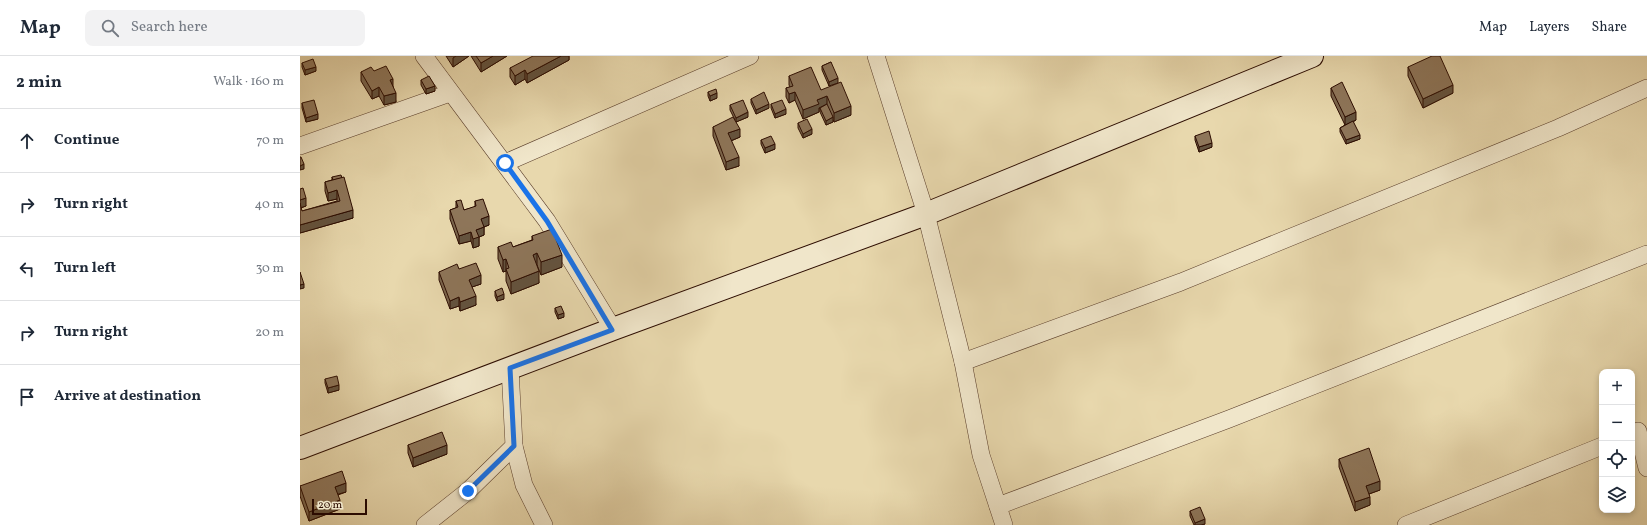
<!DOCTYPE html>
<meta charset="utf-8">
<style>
body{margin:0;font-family:Vollkorn,serif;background:#f2f2f3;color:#1f2937}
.controls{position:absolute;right:12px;bottom:12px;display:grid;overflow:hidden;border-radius:8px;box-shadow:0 2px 6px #0003}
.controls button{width:36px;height:36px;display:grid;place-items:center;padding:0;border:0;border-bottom:1px solid #e0e1e3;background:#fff;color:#1f2937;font:20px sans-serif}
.scale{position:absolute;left:12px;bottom:10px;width:55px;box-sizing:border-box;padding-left:4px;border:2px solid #2c0c01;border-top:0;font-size:11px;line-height:14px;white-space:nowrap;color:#2c0c01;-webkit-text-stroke:3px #f0e6ca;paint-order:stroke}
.stop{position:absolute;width:12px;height:12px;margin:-9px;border:3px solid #1a73e8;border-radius:50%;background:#fff}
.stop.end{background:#1a73e8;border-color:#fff;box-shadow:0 1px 4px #0008}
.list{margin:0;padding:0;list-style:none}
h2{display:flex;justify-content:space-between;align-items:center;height:52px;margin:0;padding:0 16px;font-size:17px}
h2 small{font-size:13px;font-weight:400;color:#747a83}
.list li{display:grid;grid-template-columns:26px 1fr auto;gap:12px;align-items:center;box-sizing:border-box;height:64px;padding:0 16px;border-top:1px solid #e0e1e3}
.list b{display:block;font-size:15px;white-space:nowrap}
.list em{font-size:13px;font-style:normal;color:#747a83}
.icon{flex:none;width:22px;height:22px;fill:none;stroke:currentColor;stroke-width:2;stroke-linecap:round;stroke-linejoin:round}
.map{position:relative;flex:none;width:1347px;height:469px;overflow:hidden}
header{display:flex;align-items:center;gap:24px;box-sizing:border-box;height:56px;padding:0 20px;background:#fff;border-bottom:1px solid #e0e1e3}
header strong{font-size:19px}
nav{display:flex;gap:22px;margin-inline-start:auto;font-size:14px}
.search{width:280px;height:36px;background:#f2f2f3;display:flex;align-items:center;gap:10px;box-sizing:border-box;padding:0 14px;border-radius:8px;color:#747a83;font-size:15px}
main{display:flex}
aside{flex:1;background:#fff}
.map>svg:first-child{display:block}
</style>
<header>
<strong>Map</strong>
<div class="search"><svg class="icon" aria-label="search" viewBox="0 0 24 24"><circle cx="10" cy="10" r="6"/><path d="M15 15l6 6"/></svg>Search here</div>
<nav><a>Map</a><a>Layers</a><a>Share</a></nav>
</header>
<main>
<aside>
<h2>2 min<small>Walk · 160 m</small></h2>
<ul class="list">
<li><svg class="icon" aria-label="ahead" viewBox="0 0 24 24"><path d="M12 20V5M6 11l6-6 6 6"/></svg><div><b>Continue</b></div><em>70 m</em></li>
<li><svg class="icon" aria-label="right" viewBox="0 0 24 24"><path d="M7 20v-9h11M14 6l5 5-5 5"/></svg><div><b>Turn right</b></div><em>40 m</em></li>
<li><svg class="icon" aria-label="left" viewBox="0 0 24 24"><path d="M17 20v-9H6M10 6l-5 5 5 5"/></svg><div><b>Turn left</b></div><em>30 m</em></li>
<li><svg class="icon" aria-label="right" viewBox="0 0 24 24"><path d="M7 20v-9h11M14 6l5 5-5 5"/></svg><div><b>Turn right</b></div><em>20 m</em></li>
<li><svg class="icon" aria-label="arrive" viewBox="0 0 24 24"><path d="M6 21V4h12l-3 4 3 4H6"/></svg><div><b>Arrive at destination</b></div></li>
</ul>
</aside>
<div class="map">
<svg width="1347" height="469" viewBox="0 0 1347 469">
<rect width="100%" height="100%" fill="#e8d8ad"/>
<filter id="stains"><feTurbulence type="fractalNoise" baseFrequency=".005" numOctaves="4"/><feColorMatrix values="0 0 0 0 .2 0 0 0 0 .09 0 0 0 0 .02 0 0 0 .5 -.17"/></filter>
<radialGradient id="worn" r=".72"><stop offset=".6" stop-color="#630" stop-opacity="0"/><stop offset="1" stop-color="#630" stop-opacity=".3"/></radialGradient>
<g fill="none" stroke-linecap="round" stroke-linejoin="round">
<defs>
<g id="street">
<path d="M124 0 247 165 313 273"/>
<path d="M576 0 626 158 663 306 681 399 704 469"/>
<path d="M0 90 150 37"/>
<path d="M205 107 450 0"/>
<path d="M663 306 881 226 1165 110 1258 72 1347 32"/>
<path d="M1338 375 1347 412"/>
<path d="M214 390 224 429 244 469"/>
<path d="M698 450 929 363 1347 198"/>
<path d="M125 469 168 435 214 390 210 312"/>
<path d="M1106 469 1302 390"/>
</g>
<path id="secondary" d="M0 392 313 273 626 158 1012 0"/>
</defs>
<use href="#street" stroke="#5b3f2c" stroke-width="18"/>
<use href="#secondary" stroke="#2c0c01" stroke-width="24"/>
<use href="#street" stroke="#f0e6ca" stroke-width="17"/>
<use href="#secondary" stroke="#f0e6ca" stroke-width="22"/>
</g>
<g fill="#7a654d" stroke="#2c0c01">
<path d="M146 0H169L153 11Z"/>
<path d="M171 0H207L181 16Z"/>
<path d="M269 0V4L227 27 225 23 215 29 210 21V12Z"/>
<path d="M531 6 529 30 522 14V10Z"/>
<path d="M2 7 16 15 5 19 2 11Z"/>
<path d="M1108 11 1153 37 1123 52 1108 20Z"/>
<path d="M74 15 93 31 96 46 84 49 79 40 72 43 61 25V16Z"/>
<path d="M489 20 521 34 551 59 534 66 533 64V66L526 69 520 56V52H519V56L503 63 495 44 489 47 486 41V32L490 31 489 29Z"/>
<path d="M121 24 135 35 126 38 121 29Z"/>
<path d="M1031 32 1056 64 1053 66 1060 83 1046 88 1040 76V72L1045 69 1031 40Z"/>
<path d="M408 36 417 42 410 45 408 40Z"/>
<path d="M451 43 469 52 456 58 451 47Z"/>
<path d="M2 47 18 63 6 66 2 52Z"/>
<path d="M471 48 486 58 475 62 471 52Z"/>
<path d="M430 49 448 61 436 66 440 81 431 85 439 110 426 114 413 80V71L435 64 430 54Z"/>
<path d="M498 67 512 78 503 82 498 72Z"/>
<path d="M895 80 912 91 899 96 895 84Z"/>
<path d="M461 84 475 93 465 97 461 88Z"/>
<path d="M32 121 53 162 0 177V133L6 150 1 152 2 155 37 145V143L28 145 25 135V126L32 124Z"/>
<path d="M156 145 164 154 175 151V145L189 169 184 171V179L179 181V190L173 192 171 185 159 188 150 163V154L156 152Z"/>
<path d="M232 180 262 211 241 219 237 209V210L239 227 211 238 206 225V215L203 216 198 203V191H213L232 184Z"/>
<path d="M159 213 181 228 172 231 176 249 160 255 159 250 150 253 139 224V216Z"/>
<path d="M195 235 204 243 197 245 195 240Z"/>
<path d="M255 252 264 261 258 263 255 256Z"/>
<path d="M25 323 39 334 28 337 25 327Z"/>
<path d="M108 389 147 398 113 411 108 397Z"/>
<path d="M1039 403 1080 434 1069 438 1070 449 1055 455 1039 411Z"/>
<path d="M0 430 46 436 38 439 40 453 9 465 0 440Z"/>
<path d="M890 455 905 468 901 469H894L890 460Z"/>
</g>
<g fill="#63533f" stroke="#2c0c01">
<path d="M156 0H169L153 11V2Z"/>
<path d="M193 0H207L181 16V7Z"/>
<path d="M261 0H269V4L227 27V18Z"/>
<path d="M16 11V15L5 19V14Z"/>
<path d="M225 14V23L215 29V20Z"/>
<path d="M538 22V27L529 30V26Z"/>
<path d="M93 23V31L90 24Z"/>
<path d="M1153 29V37L1123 52V43Z"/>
<path d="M135 30V35L126 38V33Z"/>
<path d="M79 31V40L72 43V35Z"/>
<path d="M495 36V44L489 47V38Z"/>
<path d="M96 37V46L84 49V40Z"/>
<path d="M417 37V42L410 45V40Z"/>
<path d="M527 40V48L519 52V56L503 63V54L517 44Z"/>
<path d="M469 48V52L456 58V54Z"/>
<path d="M551 50V59L534 66V57Z"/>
<path d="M486 53V58L475 62V58Z"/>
<path d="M448 56V61L436 66V62Z"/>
<path d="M1056 56V64L1045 69V61Z"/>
<path d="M18 58V63L6 66V62Z"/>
<path d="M533 61V66L526 69V65Z"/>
<path d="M440 73V81L428 86V77Z"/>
<path d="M512 73V78L503 82V78Z"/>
<path d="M1060 79V83L1046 88V84Z"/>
<path d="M912 87V91L899 96V91Z"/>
<path d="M475 88V93L465 97V92Z"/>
<path d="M439 101V110L426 114V106Z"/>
<path d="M4 108V113L0 114V110Z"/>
<path d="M37 134V143L28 145V137Z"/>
<path d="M6 142V150L0 152V144Z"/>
<path d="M53 154V162L0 177V169Z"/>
<path d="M189 160V169L181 172V163Z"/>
<path d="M184 171V179L179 181V190L173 192V183L176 174Z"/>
<path d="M171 176V185L159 188V180Z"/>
<path d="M237 197V209L233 211V199Z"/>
<path d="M262 199V211L241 219V206Z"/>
<path d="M206 203V215L203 216V204Z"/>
<path d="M239 215V227L211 238V226Z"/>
<path d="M181 219V228L169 232V224Z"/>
<path d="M4 228V232L0 233V229Z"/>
<path d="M204 238V243L197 245V241Z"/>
<path d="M176 240V249L160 255V246Z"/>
<path d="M159 241V250L150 253V245Z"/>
<path d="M264 257V261L258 263V259Z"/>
<path d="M39 329V334L28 337V332Z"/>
<path d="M147 389V398L113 411V402Z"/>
<path d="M1080 425V434L1066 439V430Z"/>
<path d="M46 427V436L35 439V431Z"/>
<path d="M1070 441V449L1055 455V446Z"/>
<path d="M40 444V453L9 465V456Z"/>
<path d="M905 463V468L901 469H895V467Z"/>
</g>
<g fill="#8e765a" stroke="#2c0c01">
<path d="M176 0H193L181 7Z"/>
<path d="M233 0H261L227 18 225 14 215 20 210 12Z"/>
<path d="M1132 0H1140L1153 29 1123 43 1108 11Z"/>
<path d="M13 3 16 11 5 14 2 7Z"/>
<path d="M531 6 538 22 529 26 522 10Z"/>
<path d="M86 10 93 23 90 24 96 37 84 40 79 31 72 35 61 16 71 11 74 15Z"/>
<path d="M511 11 521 34 541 26 551 50 534 57 527 40 517 44 519 48 503 54 495 36 489 38 486 32 493 30 489 20Z"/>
<path d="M129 20 135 30 126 33 121 24Z"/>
<path d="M1042 26 1056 56 1045 61 1031 32Z"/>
<path d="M416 33 417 37 410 40 408 36Z"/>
<path d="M464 36 469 48 456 54 451 43Z"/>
<path d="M14 44 18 58 6 62 2 47Z"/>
<path d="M443 44 448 56 436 62 430 49Z"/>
<path d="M482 44 486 53 475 58 471 48Z"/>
<path d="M527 48 533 61 526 65 520 52Z"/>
<path d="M433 61 440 73 428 77 439 101 426 106 413 71Z"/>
<path d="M507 63 512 73 503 78 498 67Z"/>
<path d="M1053 65 1060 79 1046 84 1040 72Z"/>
<path d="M909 75 912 87 899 91 895 80Z"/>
<path d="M471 80 475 88 465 92 461 84Z"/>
<path d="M0 101H1L4 108 0 110Z"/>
<path d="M41 119 42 122 33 124 32 121Z"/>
<path d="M44 121 53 154 0 169V147L2 155 40 145 37 134 28 137 25 126Z"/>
<path d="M3 132 6 142 0 144V133Z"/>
<path d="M183 143 189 160 181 163 184 171 176 174 179 181 173 183 171 176 159 180 150 154 158 151 156 145 161 144 164 154 176 150 175 145Z"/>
<path d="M252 173 262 199 241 206 237 197 233 199 239 215 211 226 206 213 209 212 206 203 203 204 198 191 211 186 213 191 233 184 232 180Z"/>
<path d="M176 207 181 219 169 224 176 240 160 246 159 241 150 245 139 216 157 208 159 213Z"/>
<path d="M0 216 4 228 0 229Z"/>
<path d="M202 232 204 238 197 241 195 235Z"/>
<path d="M261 250 264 257 258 259 255 252Z"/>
<path d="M37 320 39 329 28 332 25 323Z"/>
<path d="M142 376 147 389 113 402 108 389Z"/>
<path d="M1069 392 1080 425 1066 430 1070 441 1055 446 1039 403Z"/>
<path d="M42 415 46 427 35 431 40 444 9 456 0 430Z"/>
<path d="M900 451 905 463 895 467 890 455Z"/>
</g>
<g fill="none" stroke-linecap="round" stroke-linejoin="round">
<path stroke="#1a73e8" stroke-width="5" d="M168 435 214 390 210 312 312 274 247 165 205 107"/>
</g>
<rect width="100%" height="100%" filter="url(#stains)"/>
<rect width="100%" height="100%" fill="url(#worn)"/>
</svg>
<div class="controls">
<button>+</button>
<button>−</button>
<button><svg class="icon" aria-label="locate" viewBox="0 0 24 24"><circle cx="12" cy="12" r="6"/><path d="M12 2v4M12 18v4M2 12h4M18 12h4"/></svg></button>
<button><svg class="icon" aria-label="layers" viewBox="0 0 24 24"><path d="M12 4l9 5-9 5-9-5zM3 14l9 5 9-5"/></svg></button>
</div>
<div class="scale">20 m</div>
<div class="stop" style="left:205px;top:107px"></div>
<div class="stop end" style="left:168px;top:435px"></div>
</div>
</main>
